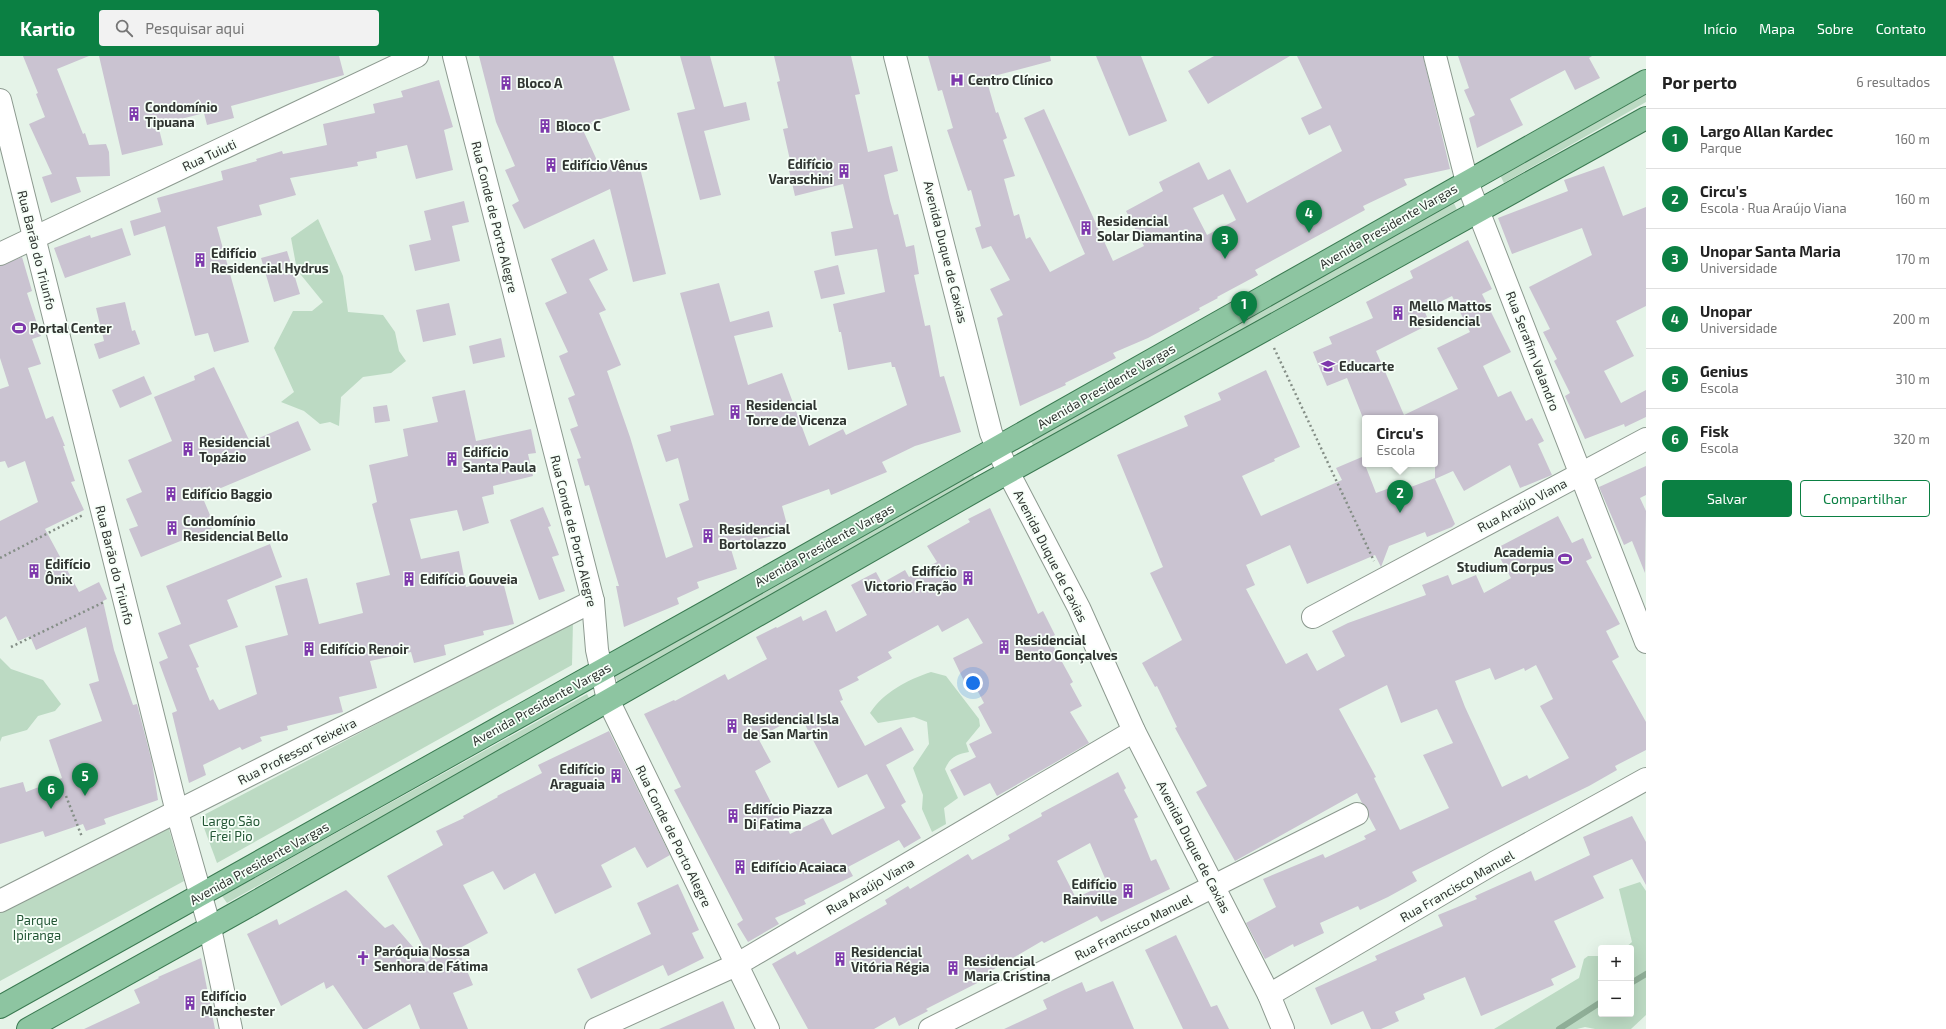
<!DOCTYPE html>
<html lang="pt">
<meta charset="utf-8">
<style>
body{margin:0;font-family:"Exo 2",sans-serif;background:#f2f2f2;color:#222}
.controls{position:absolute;right:12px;bottom:12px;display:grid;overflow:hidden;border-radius:4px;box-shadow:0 4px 16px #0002}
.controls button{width:36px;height:36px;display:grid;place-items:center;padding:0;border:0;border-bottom:1px solid #e0e0e0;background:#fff;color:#222;font:20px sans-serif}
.you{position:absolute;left:973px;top:627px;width:14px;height:14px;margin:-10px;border:3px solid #fff;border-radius:50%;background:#1a73e8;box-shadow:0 0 0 6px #1a73e833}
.badge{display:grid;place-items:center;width:26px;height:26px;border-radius:50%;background:#0b8043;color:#fff;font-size:13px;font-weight:700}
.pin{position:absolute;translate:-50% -33px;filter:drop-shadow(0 1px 2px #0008)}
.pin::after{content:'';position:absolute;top:21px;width:14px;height:12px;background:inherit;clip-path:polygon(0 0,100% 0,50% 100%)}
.popup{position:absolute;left:1362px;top:359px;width:76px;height:52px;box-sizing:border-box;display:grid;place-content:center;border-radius:4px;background:#fff;filter:drop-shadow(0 1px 3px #0005);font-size:13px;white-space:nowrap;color:#767676}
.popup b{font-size:15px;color:#222}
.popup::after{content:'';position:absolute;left:50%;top:100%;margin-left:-8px;border:8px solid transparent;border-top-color:#fff}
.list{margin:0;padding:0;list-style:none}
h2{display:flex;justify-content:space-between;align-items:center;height:52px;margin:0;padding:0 16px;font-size:17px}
h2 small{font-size:13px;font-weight:400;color:#767676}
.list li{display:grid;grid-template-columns:26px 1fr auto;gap:12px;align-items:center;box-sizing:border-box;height:60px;padding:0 16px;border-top:1px solid #e0e0e0}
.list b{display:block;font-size:15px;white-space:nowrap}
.list p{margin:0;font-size:13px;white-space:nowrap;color:#767676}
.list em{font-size:13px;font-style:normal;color:#767676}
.actions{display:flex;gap:8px;padding:12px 16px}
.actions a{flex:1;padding:9px 0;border:1px solid #0b8043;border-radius:4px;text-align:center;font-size:14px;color:#0b8043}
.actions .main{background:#0b8043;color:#fff}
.icon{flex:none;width:22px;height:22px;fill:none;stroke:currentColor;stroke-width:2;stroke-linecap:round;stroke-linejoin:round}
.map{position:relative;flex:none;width:1646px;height:973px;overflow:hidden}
header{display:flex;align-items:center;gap:24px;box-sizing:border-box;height:56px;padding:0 20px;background:#0b8043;color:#fff}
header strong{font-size:19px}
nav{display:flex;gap:22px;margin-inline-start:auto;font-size:14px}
.search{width:280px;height:36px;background:#f2f2f2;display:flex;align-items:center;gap:10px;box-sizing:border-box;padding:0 14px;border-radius:4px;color:#767676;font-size:15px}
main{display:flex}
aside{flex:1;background:#fff}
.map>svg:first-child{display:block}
</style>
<header>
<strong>Kartio</strong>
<div class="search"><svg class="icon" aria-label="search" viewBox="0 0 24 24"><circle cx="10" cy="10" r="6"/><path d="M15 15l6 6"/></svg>Pesquisar aqui</div>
<nav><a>Início</a><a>Mapa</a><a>Sobre</a><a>Contato</a></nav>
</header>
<main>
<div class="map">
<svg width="1646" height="973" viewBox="0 0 1646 973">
<rect width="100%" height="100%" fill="#e5f3e8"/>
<g fill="#bcdac3">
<path d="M1646 36V46L1504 127 1500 119Z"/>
<path d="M1453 145 1457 154 1035 392 1029 383Z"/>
<path d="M318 163 343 220 348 256 383 259 395 276 399 295 406 305 391 317 363 321 341 341 339 370 330 366 320 368 304 355 281 346 294 336 274 292 293 255H312L323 246 297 214 291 182Z"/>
<path d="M972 415 975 424 618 627 615 620Z"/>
<path d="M573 565 572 609 217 807 200 761Z"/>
<path d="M0 602 11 613 43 624 61 648 55 655 38 660 27 674 2 681 0 686Z"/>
<path d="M931 616 946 620 979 663 980 670 966 687 969 696C957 698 950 701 945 713L958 742 944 752 946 768 932 776 922 753 923 739 913 712 929 688 927 666 914 661 878 667 870 657C884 636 907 624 931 616Z"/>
<path d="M587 638 590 644 227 847 222 840Z"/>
<path d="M168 770 184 825 0 925V857Z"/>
<path d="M1640 826 1646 835V959L1631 973H1595L1585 971 1577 973H1494L1579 922 1584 903 1588 900H1601V958H1631V892H1625L1632 886 1619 833Z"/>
</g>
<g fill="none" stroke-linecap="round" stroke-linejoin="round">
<g stroke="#8fae97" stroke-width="6">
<path d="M1631 927 1646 918"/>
<path d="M1559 973 1601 946"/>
</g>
</g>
<g fill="#cac3d1" fill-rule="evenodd">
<path d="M23 0H89L57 13 83 78 85 77 89 89 106 88 109 96 110 120 76 121 81 136 51 147 42 121 52 118 29 68 45 61 36 38 38 37Z"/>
<path d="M99 0H339L344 19 231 50 234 62 207 69 204 57 158 69 163 89 122 99Z"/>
<path d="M479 0H613L630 54 591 66 592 68 582 72 601 113 638 104 666 218 633 226 610 133 524 173 512 149 519 145 505 114 515 110 496 66Z"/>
<path d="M680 0H710L724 51 746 46 750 64 704 75 721 139 700 144 677 57 695 53Z"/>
<path d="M774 0H851L860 38 855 39 868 96 892 90 898 115 884 119 890 145 894 159 898 158 906 191 914 189 919 218 914 219 925 270 930 269 940 321 944 320 961 376 915 390 882 406 887 416 831 439 829 433 782 450 789 476 730 490 737 513 697 526 699 532 677 542 679 548 624 571 616 530H619L589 429 585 430 577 403 581 402 570 373 578 370 568 342 575 339 559 300 568 296 545 247 567 237 551 203 594 183 608 214 589 223 606 254 599 257 621 309 607 315 630 381 666 502 693 491 679 448 689 444 678 402 666 406 657 379 671 375 670 370 714 359 680 237 719 227 730 266 769 255 773 271 734 280 748 329 782 317 809 390 843 373 846 379 907 349 895 311H892L891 306 848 314 841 276H839L833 248 885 236 877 193 835 200 831 176 853 172 843 128 795 140 789 114 792 113 783 73 788 72 777 26 780 25Z"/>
<path d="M928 0H1050L1051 5 986 22 996 57 998 56 1007 82 1003 84 1015 120 1004 123 1014 160 1019 158 1026 183 1030 181 1050 216 1085 198 1024 62 1044 53 1113 205 1144 190 1126 155 1163 135 1159 126 1199 106 1208 124 1230 113 1247 147 1342 95 1330 69 1309 79 1301 62 1322 52 1297 0H1423L1450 113 1404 123 1407 129 1363 150 1365 154 1255 214 1258 219 1217 241 1218 242 1199 252 1200 254 1148 282 1113 297 1116 302 1065 327 1066 329 1020 350 997 262 1003 259 990 233 1010 224 991 190 982 193 975 172 981 170 971 134 968 135 947 74 953 72 942 34 938 35ZM1223 138 1236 164 1207 179 1193 152Z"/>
<path d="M1096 0H1141L1167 65 1129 80Z"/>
<path d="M1214 0H1290L1208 48 1188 15Z"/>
<path d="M1458 0H1592L1589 2 1600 22 1575 34 1565 14 1510 43 1523 69 1477 92 1469 62 1475 59 1464 34 1469 32Z"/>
<path d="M439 24 453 71 444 74 453 114 416 123 407 89 376 96 377 102 357 106 358 110 290 122 296 139 259 149 262 159 217 171 249 286 214 296 208 277 195 280 165 170 134 180 130 165 161 156 157 142 223 124 221 115 257 105 256 103 282 95 283 98 327 89 323 68 375 57 373 48 403 41 401 35Z"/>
<path d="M1604 110 1623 160 1646 151V250L1616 265 1634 300 1604 315 1621 347 1646 334V361L1625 371 1624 368 1585 383 1565 340 1570 337 1554 305 1557 303 1543 276 1550 273 1529 231 1592 199 1582 172 1512 198 1498 162 1568 135 1564 124Z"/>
<path d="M464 145 469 166 452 170 460 205 415 215 409 189 431 184 424 155Z"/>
<path d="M122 172 131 199 65 222 54 192 90 179 91 182Z"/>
<path d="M1468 184 1492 233 1482 238 1511 296 1483 310 1498 341 1511 335 1526 365 1532 362 1544 385 1538 388 1552 419 1520 432 1510 409 1464 435 1453 415 1435 423 1455 468 1452 471 1427 481 1425 476 1389 490 1381 511 1375 499 1307 528 1290 489 1246 509 1255 529 1246 533 1286 608 1307 597 1317 615 1345 600 1332 575 1348 567 1426 539 1422 529 1448 519 1452 529 1476 519 1484 537 1511 522 1495 493 1558 460 1572 487 1583 482 1592 502 1586 505 1620 568 1606 575 1619 601 1612 605 1646 666V694L1615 710 1617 714 1589 730 1412 816 1417 825 1388 841 1360 854 1358 850 1320 867 1324 877 1294 891 1293 888 1265 903 1246 867 1276 851 1263 823 1323 798 1325 802 1366 783 1364 780 1376 774 1369 761 1368 753 1362 747 1357 737 1235 805 1196 736 1207 730 1175 672 1177 671 1157 630 1155 631 1142 607 1182 584 1150 517 1163 511 1117 399 1188 370 1184 360 1221 344 1218 337 1266 314 1300 391 1274 403 1275 405 1242 420 1261 460 1342 424 1336 412 1362 401 1376 437 1398 429 1400 435 1435 422V362H1363L1347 322 1327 330 1313 296 1332 288 1329 281 1373 262 1366 246 1413 222 1410 215ZM1452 240 1470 276 1437 292 1458 333 1404 359 1376 295 1430 268 1424 254ZM1536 609 1553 643 1540 650 1569 702 1529 723 1527 719 1502 731 1465 651 1455 625 1490 612 1495 624 1524 612 1525 615ZM1387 629 1401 667 1437 653 1453 687 1423 699 1449 752 1400 774 1374 722 1376 721 1339 653Z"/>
<path d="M287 195 300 238 274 246 261 202Z"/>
<path d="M22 201 32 235 27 237 41 280 32 283 41 308 28 312 46 363 53 360 65 390H63L75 425 71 426 84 454 45 473 79 536 99 526 107 543 103 545 114 594 133 649 137 648 152 706 158 744 104 763 106 768 86 775 83 768 45 781 43 775 0 788V732L23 726 26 736 62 722 49 684 102 665 89 628 99 625 86 571 36 594 30 580 18 585 6 560 0 564V465L38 446 25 405 8 412 5 405 0 406V333L9 330 0 302V210Z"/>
<path d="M838 209 845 238 821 243 814 215Z"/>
<path d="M125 246 132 275 135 274 140 288 99 303 94 288 104 285 96 252Z"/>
<path d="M449 247 456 279 423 286 416 254Z"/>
<path d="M501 282 505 301 473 308 469 290Z"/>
<path d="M214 311 250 386 298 365 311 394 202 440 215 471 141 501 129 473 138 470 126 443 142 436 128 404 172 385 154 341 195 324 194 320Z"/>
<path d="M144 320 152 338 120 352 112 334Z"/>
<path d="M465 334 476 385 531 373 536 397 528 398 533 420 493 430 494 438 482 441 489 467 463 475 457 454 410 463 421 503 459 495 466 531 502 522 514 568 483 575 484 579 444 589 446 599 414 607 411 596 370 605 377 632 339 641 343 656 287 670 288 674 260 681 262 685 242 694 240 691 203 709 206 719 189 727 172 657 177 655 159 606 168 602 158 577 181 568 166 530 270 488 282 521 227 544 238 571 189 589 199 611 196 612 210 645 213 643 219 654 257 638 245 590 288 579 275 530 307 522 319 568 363 557 356 527 390 519 372 448 377 446 369 409 408 400 403 373 438 366 432 341Z"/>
<path d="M387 349 390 365 375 367 373 351Z"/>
<path d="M1646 410V439L1640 442 1646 455 1645 517 1632 485 1624 489 1599 431Z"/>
<path d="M543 451 551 470 548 471 559 499 552 501 565 535 539 544 510 464Z"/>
<path d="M990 452 1038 558 1043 555 1055 579 1049 582 1073 626 1070 628 1082 650 1070 656 1089 687 997 740 990 727 964 740 950 714 976 701 969 688 992 677 978 651 984 647 971 622 964 625 953 602 983 587 968 562 942 576 938 569 888 596 892 602 857 621 859 624 839 634 843 644 840 645 865 690 901 671 914 694 886 709 906 746 901 749 921 782 904 792 899 784 848 811 853 820 804 844 806 848 775 862 779 868 748 886 737 868 743 864 674 734 681 731 644 658 674 644 675 645 725 618 728 624 767 603 756 581 776 571 777 572 801 560 803 565 826 554 836 576 867 559 851 529 876 516 882 527 905 514 909 521 937 506 927 490 970 466 968 463ZM800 659 838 732 867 718 885 752 832 779 823 762 790 778 781 759 778 760 755 715 771 706 758 682Z"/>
<path d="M609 675 670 799 647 812 635 791 601 809 612 831 555 858 535 817 504 834 493 815 463 829 488 877 458 893 473 929 453 937 468 973H420L410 948 367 973H363L333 929 326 933 324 926 281 950 247 878 277 863 279 869 346 834 385 872 393 868 426 906 430 904 387 820 443 789 436 775 464 762 463 760 498 741 497 740 542 717 538 709Z"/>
<path d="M1118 716 1126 732 1124 734 1138 761 1134 763 1151 805 1156 803 1170 833 1101 866 1097 860 1044 887 1042 885 989 916 991 920 926 953 928 955 899 970 895 961 874 973H808L772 908 795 895 797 899 887 848 885 844 908 830 910 833 968 798 972 804 1010 783 1008 779 1042 760 1041 757ZM1090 787 1107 827 1076 842 1057 805Z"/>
<path d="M1632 760 1646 786V829L1632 803 1593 820 1604 842 1554 865 1576 911 1551 923 1554 929 1481 960 1465 921 1423 938 1425 943 1395 956 1399 965 1381 973H1371L1363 955 1331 969 1315 932 1377 904 1375 900 1443 870 1438 859 1477 843 1475 840 1531 815 1535 825 1590 799 1583 781Z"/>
<path d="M678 828 699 874 692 877 704 902 668 920 663 909 591 943 577 913 651 878 637 847Z"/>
<path d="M1176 879 1211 951 1217 949 1229 973H1183L1145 894Z"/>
<path d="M201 902 215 973H84L140 947 134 934 159 922 158 921Z"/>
<path d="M1113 925 1134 973H1004L1047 953 1043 944 1064 934 1082 926 1086 936Z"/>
<path d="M723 945 735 973H659Z"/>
</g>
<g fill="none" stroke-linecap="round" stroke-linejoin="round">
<defs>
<g id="minor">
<path d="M454 0 593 545 597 594 608 644 768 973"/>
<path d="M895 0 991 377 1008 416 1079 552 1134 675 1269 939 1283 973"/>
<path d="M1435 0 1467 126 1646 586"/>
<path d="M0 44 177 756 210 872 231 973"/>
<path d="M0 198 417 0"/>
<path d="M1313 561 1646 383"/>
<path d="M0 845 593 545"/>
<path d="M1269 939 1494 807 1646 723"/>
<path d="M596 973 736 909 1134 675"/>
<path d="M930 973 1357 758"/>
</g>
<g id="major">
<path d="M0 951 713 552 1646 25"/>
<path d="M28 973 245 852 980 432 1646 62"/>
</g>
</defs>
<use href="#minor" stroke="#8d9a90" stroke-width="24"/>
<use href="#major" stroke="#3b7a52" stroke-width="24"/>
<g stroke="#848e86" stroke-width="2.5" stroke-dasharray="2 3" stroke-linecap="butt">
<path d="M1274 292 1374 505"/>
<path d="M0 502 83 459"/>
<path d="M11 591 104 546"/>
<path d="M66 740 82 781"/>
</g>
<use href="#minor" stroke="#fff" stroke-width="22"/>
<use href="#major" stroke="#8dc5a1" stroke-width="22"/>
</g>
<defs>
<symbol id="hospital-bare" viewBox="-9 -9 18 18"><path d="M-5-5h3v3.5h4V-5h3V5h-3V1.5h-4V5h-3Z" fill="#7e39ac" stroke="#f6fff8" stroke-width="2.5" paint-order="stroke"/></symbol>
<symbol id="building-bare" viewBox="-9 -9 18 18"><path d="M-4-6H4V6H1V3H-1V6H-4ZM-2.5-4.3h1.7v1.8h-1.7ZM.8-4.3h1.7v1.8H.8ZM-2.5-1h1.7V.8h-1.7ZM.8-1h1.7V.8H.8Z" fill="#7e39ac" stroke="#f6fff8" stroke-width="2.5" paint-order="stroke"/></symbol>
<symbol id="stadium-bare" viewBox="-9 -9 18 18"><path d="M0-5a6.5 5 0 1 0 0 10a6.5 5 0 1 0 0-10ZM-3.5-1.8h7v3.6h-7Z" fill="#7e39ac" stroke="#f6fff8" stroke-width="2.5" paint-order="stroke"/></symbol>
<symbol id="school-bare" viewBox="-9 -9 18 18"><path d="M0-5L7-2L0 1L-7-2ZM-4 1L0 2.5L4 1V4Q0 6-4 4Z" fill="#7e39ac" stroke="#f6fff8" stroke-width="2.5" paint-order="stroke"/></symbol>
<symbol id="church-bare" viewBox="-9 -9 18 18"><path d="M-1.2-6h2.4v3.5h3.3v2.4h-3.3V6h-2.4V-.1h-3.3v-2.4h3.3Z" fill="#7e39ac" stroke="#f6fff8" stroke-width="2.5" paint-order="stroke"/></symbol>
</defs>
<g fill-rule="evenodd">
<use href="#hospital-bare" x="947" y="14" width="20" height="20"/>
<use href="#building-bare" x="496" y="17" width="20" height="20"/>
<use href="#building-bare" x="124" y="48" width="20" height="20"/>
<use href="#building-bare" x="535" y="60" width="20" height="20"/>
<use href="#building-bare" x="541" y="99" width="20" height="20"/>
<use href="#building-bare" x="834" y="105" width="20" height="20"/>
<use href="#building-bare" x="1076" y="162" width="20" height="20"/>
<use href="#building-bare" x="190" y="194" width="20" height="20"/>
<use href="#building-bare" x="1388" y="247" width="20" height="20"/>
<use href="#stadium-bare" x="9" y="262" width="20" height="20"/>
<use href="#school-bare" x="1318" y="300" width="20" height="20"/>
<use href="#building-bare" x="725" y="346" width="20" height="20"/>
<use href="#building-bare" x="178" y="383" width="20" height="20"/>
<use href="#building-bare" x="442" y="393" width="20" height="20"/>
<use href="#building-bare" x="161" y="428" width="20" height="20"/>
<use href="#building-bare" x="162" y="462" width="20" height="20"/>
<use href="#building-bare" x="698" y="470" width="20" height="20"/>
<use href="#stadium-bare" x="1555" y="493" width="20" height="20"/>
<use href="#building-bare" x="24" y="505" width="20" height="20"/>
<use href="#building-bare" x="958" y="512" width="20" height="20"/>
<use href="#building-bare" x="399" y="513" width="20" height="20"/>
<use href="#building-bare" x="994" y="581" width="20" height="20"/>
<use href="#building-bare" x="299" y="583" width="20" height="20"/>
<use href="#building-bare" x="722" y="660" width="20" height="20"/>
<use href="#building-bare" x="606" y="710" width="20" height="20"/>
<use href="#building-bare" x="723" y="750" width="20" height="20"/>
<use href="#building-bare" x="730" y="801" width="20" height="20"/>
<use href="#building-bare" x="1118" y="825" width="20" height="20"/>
<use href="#church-bare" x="353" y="892" width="20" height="20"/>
<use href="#building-bare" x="830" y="893" width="20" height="20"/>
<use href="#building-bare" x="943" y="902" width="20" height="20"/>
<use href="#building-bare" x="180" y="937" width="20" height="20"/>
</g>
<g text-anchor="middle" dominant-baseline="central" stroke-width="3.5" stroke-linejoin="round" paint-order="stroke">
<g font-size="13" font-weight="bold" fill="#303531" stroke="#f6fff8" text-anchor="start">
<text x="968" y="24">Centro Clínico</text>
<text x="517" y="27">Bloco A</text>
<text x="145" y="51">Condomínio<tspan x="145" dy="15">Tipuana</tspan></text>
<text x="556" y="70">Bloco C</text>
<text x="833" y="108" text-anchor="end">Edifício<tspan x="833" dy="15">Varaschini</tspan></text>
<text x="562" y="109">Edifício Vênus</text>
<text x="1097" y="165">Residencial<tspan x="1097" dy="15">Solar Diamantina</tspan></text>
<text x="211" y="197">Edifício<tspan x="211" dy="15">Residencial Hydrus</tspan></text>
<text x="1409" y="250">Mello Mattos<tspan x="1409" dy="15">Residencial</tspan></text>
<text x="30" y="272">Portal Center</text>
<text x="1339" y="310">Educarte</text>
<text x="746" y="349">Residencial<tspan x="746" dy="15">Torre de Vicenza</tspan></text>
<text x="199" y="386">Residencial<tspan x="199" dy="15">Topázio</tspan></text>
<text x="463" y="396">Edifício<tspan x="463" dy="15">Santa Paula</tspan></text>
<text x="182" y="438">Edifício Baggio</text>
<text x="183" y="465">Condomínio<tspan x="183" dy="15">Residencial Bello</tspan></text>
<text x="719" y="473">Residencial<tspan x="719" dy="15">Bortolazzo</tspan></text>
<text x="1554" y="496" text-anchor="end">Academia<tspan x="1554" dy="15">Studium Corpus</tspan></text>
<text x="45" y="508">Edifício<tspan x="45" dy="15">Ônix</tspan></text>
<text x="957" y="515" text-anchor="end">Edifício<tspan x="957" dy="15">Victorio Fração</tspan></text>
<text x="420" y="523">Edifício Gouveia</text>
<text x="1015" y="584">Residencial<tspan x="1015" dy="15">Bento Gonçalves</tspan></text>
<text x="320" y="593">Edifício Renoir</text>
<text x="743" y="663">Residencial Isla<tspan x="743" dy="15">de San Martin</tspan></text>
<text x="605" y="713" text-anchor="end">Edifício<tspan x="605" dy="15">Araguaia</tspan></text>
<text x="744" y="753">Edifício Piazza<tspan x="744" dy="15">Di Fatima</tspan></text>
<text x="751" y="811">Edifício Acaiaca</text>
<text x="1117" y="828" text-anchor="end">Edifício<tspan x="1117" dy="15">Rainville</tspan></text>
<text x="374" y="895">Paróquia Nossa<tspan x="374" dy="15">Senhora de Fátima</tspan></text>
<text x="851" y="896">Residencial<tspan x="851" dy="15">Vitória Régia</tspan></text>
<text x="964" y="905">Residencial<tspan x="964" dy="15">Maria Cristina</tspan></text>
<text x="201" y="940">Edifício<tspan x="201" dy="15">Manchester</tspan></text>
</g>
<g font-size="13" fill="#303531" stroke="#f6fff8">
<text transform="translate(209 99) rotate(-25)">Rua Tuiuti</text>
<text transform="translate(495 161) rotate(76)">Rua Conde de Porto Alegre</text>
<text transform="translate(1388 170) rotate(-30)">Avenida Presidente Vargas</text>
<text transform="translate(37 194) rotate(76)">Rua Barão do Triunfo</text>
<text transform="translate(946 196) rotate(76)">Avenida Duque de Caxias</text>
<text transform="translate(1533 295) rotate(69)">Rua Serafim Valandro</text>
<text transform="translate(1106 330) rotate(-30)">Avenida Presidente Vargas</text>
<text transform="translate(1522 449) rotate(-28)">Rua Araújo Viana</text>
<text transform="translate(574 475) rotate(76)">Rua Conde de Porto Alegre</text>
<text transform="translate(824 489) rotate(-29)">Avenida Presidente Vargas</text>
<text transform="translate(1051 500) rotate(63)">Avenida Duque de Caxias</text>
<text transform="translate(115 509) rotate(76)">Rua Barão do Triunfo</text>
<text transform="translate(541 648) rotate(-29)">Avenida Presidente Vargas</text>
<text transform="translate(297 695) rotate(-27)">Rua Professor Teixeira</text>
<text transform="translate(674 780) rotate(64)">Rua Conde de Porto Alegre</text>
<text transform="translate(1194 791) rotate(63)">Avenida Duque de Caxias</text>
<text transform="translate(259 807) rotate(-29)">Avenida Presidente Vargas</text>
<text transform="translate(870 830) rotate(-30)">Rua Araújo Viana</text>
<text transform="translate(1457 830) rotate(-30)">Rua Francisco Manuel</text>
<text transform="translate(1133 871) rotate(-27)">Rua Francisco Manuel</text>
</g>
<g font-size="13" fill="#225534" stroke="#f6fff8">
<text x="231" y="765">Largo São<tspan x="231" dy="15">Frei Pio</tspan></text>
<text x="37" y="864">Parque<tspan x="37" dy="15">Ipiranga</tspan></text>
</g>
</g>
</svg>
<div class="controls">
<button>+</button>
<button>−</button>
</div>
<div class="you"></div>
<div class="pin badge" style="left:1244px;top:268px">1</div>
<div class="pin badge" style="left:1400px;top:457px">2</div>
<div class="popup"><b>Circu's</b>Escola</div>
<div class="pin badge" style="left:1225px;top:203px">3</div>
<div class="pin badge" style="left:1309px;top:177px">4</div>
<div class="pin badge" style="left:85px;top:740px">5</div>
<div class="pin badge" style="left:51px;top:753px">6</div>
</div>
<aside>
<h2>Por perto<small>6 resultados</small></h2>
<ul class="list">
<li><span class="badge">1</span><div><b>Largo Allan Kardec</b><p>Parque</p></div><em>160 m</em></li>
<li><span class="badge">2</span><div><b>Circu's</b><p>Escola · Rua Araújo Viana</p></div><em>160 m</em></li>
<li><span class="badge">3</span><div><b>Unopar Santa Maria</b><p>Universidade</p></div><em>170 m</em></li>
<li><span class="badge">4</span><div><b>Unopar</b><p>Universidade</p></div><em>200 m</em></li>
<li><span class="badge">5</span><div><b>Genius</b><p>Escola</p></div><em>310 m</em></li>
<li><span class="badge">6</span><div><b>Fisk</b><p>Escola</p></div><em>320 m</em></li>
</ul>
<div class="actions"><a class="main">Salvar</a><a>Compartilhar</a></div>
</aside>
</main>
